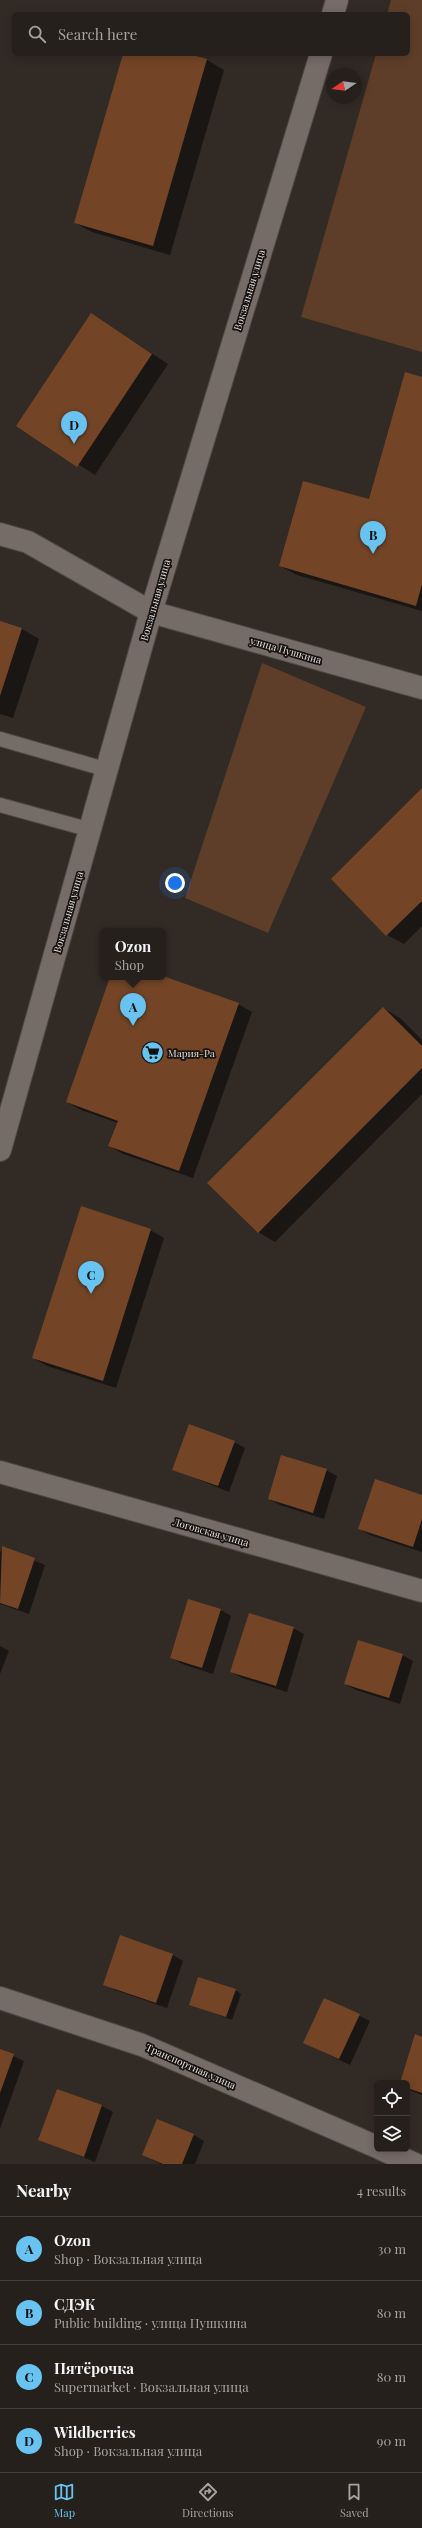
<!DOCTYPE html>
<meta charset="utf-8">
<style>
body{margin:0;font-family:"Playfair Display",serif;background:#322d29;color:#f1f3f6}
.controls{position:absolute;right:12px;bottom:12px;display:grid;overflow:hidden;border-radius:6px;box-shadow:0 2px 10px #0003}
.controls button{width:36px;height:36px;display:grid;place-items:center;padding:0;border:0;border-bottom:1px solid #423e3b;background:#26201c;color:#f1f3f6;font:20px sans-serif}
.compass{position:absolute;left:326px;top:68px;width:36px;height:36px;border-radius:50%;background:#26201c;box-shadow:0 2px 10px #0003;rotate:257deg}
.you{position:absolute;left:175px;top:883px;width:14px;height:14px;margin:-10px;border:3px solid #fff;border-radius:50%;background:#1a73e8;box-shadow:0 0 0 6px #1a73e833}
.badge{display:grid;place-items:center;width:26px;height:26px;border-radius:50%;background:#67c4f0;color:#111;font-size:13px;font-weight:700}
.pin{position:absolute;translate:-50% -33px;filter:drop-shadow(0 1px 2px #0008)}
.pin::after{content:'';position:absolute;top:21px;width:14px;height:12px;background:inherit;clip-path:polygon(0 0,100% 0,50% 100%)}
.popup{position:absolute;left:100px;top:928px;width:66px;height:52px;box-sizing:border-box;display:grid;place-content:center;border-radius:6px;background:#26201c;filter:drop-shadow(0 1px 3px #0005);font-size:13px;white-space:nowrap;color:#a4a3a3}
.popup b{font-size:15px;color:#f1f3f6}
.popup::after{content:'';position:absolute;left:50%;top:100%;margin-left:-8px;border:8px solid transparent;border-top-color:#26201c}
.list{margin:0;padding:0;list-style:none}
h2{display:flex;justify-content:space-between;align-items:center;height:52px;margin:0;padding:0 16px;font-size:17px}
h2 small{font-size:13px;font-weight:400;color:#a4a3a3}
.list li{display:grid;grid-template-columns:26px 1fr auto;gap:12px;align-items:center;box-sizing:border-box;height:64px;padding:0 16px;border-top:1px solid #423e3b}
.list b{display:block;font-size:15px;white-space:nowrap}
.list p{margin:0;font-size:13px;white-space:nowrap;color:#a4a3a3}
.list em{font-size:13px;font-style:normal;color:#a4a3a3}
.icon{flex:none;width:22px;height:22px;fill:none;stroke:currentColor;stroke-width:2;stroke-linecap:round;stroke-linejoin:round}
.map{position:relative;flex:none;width:422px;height:2164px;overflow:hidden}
.search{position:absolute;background:#26201c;box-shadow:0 2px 10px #0003;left:12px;right:12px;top:12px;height:44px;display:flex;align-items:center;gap:10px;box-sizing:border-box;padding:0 14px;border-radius:6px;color:#a4a3a3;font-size:15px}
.sheet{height:308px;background:#26201c}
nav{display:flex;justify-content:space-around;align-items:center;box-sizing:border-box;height:56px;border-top:1px solid #423e3b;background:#26201c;font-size:11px;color:#a4a3a3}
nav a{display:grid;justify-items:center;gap:2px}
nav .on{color:#67c4f0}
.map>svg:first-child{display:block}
</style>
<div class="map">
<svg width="422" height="2164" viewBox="0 0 422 2164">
<rect width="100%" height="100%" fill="#322a25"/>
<g fill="#5f3e29">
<path d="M391 0H422V352L301 317 376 54H408V14H387Z"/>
<path d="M262 663 366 707 268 933 185 898Z"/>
</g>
<g fill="#0007">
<path d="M124 54H185L207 60 224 70 170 255 92 232 75 223Z"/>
<path d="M91 314 168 364 95 475 17 425Z"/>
<path d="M422 378V611L297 575 280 566 370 501Z"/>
<path d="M0 622 22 629 39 639 13 718 0 714Z"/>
<path d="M422 790V926L404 944 387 935Z"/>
<path d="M238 1004 252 1012 193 1178 123 1154 110 1146 118 1123 81 1110 67 1102Z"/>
<path d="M383 1008 400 1018 422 1040V1094L275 1242 258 1232Z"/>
<path d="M150 1230 164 1238 116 1388 47 1366 33 1358Z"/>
<path d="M234 1442 245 1448 229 1492 173 1469Z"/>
<path d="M326 1470 337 1476 324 1519 280 1505 269 1499Z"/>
<path d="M422 1496V1552L370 1535 359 1529Z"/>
<path d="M2 1548 45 1565 29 1614 0 1604V1554Z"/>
<path d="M221 1610 231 1616 213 1674 182 1664 171 1657Z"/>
<path d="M293 1628 304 1634 287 1692 242 1678 232 1672Z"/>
<path d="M0 1646 9 1651 0 1674Z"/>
<path d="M402 1655 413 1661 400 1704 356 1690 345 1684Z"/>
<path d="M173 1955 183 1961 167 2008 115 1990 105 1984Z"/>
<path d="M235 1990 241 1994 232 2020 190 2004Z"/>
<path d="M325 1999 370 2021 350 2065 315 2048Z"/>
<path d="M422 2038V2095L407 2089V2083H401Z"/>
<path d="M0 2050 24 2061 0 2129Z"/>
<path d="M57 2090 102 2106 113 2112 95 2162 40 2140Z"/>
<path d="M194 2135 204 2141 195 2164H161L143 2155Z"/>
</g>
<g fill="#734526">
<path d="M123 54H189L207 59 153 246 74 223Z"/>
<path d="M91 313 152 354 77 467 16 426Z"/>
<path d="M405 372 422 377V584L416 606 279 566 303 481 369 499Z"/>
<path d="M0 621 22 628 0 696Z"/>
<path d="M422 788V901L386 936 331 879Z"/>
<path d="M163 976 239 1003 179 1171 108 1146 118 1121 66 1102 110 977Z"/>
<path d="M383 1007 422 1046V1068L258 1233 207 1183Z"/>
<path d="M81 1206 151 1229 103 1381 32 1358Z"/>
<path d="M189 1424 235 1441 218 1486 172 1470Z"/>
<path d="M281 1455 327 1469 313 1513 268 1499Z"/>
<path d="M375 1479 422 1495V1519L413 1547 358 1529Z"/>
<path d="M2 1546 35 1558 18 1609 0 1603Z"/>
<path d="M188 1599 221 1609 202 1668 170 1658Z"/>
<path d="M249 1613 294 1627 276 1686 230 1672Z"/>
<path d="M358 1640 403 1654 389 1698 344 1684Z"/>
<path d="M120 1935 173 1954 156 2003 103 1985Z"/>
<path d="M198 1977 236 1989 226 2017 189 2005Z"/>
<path d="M324 1998 360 2014 339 2059 303 2043Z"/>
<path d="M415 2034 422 2037V2093L407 2088V2083H400Z"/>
<path d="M0 2049 14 2054 0 2093Z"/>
<path d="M57 2089 102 2105 84 2157 38 2140Z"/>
<path d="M157 2119 194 2134 182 2164H163L142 2155Z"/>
</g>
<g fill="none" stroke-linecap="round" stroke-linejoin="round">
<defs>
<g id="lane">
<path d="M0 739 108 770"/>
<path d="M0 805 91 830"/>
</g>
<g id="street">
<path d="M0 534 28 542 151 612 422 688"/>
<path d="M0 1472 422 1591"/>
<path d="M0 1998 142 2045 377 2147"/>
<path d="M381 2149 415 2164"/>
</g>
<g id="secondary">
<path d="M333 14 337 0"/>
<path d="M0 1150 151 612 321 54"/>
</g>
</defs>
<use href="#lane" stroke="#4e4844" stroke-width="16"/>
<use href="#street" stroke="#4e4844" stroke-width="24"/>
<use href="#secondary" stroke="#4e4844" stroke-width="24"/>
<use href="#lane" stroke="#766c67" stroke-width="14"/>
<use href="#street" stroke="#766c67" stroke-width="22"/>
<use href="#secondary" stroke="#766c67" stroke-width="22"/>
</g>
<defs>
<symbol id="supermarket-disc" viewBox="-11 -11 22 22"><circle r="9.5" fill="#67c4f0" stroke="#171311"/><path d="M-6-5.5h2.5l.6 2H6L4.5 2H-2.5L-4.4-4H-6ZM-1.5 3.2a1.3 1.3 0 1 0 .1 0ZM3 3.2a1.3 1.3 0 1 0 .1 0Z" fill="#111"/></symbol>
</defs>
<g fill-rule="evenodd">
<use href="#supermarket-disc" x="140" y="1040" width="25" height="25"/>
</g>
<g text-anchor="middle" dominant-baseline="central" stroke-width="3.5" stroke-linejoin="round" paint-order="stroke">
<g font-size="10" fill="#e6e0dd" stroke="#171311">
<text transform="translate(249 290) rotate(-73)">Вокзальная улица</text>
<text transform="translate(155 600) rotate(-74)">Вокзальная улица</text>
<text transform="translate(286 650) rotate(16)">улица Пушкина</text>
<text transform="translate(68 912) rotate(-74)">Вокзальная улица</text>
<text transform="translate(211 1532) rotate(16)">Логовская улица</text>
<text transform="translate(191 2066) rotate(24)">Транспортная улица</text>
</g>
<g font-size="10" fill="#e6e0dd" stroke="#171311" text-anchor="start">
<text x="168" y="1053">Мария-Ра</text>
</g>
</g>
</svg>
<div class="controls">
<button><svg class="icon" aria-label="locate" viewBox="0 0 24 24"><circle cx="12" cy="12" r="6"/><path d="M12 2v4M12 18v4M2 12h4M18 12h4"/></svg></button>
<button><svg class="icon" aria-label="layers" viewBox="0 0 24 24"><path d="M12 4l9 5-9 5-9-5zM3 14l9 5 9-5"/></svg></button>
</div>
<svg class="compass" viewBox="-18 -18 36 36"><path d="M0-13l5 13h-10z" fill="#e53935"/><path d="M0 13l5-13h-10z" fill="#a4a3a3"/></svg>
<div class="you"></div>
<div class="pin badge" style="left:133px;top:1026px">A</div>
<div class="popup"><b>Ozon</b>Shop</div>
<div class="pin badge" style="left:373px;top:554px">B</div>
<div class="pin badge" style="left:91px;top:1294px">C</div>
<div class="pin badge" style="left:74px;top:444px">D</div>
<div class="search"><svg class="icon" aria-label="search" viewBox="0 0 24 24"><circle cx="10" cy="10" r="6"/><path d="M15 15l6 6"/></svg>Search here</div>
</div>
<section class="sheet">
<h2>Nearby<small>4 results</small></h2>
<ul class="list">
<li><span class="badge">A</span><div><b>Ozon</b><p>Shop · Вокзальная улица</p></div><em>30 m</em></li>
<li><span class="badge">B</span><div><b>СДЭК</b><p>Public building · улица Пушкина</p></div><em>80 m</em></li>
<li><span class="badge">C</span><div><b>Пятёрочка</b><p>Supermarket · Вокзальная улица</p></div><em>80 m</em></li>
<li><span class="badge">D</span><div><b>Wildberries</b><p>Shop · Вокзальная улица</p></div><em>90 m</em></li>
</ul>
</section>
<nav>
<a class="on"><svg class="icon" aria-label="map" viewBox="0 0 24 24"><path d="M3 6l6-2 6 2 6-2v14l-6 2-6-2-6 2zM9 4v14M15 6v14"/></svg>Map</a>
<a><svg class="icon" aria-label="directions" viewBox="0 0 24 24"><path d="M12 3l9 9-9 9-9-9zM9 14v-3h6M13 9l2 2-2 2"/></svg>Directions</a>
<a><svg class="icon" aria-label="saved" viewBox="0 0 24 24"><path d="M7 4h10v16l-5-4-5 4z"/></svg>Saved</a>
</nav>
